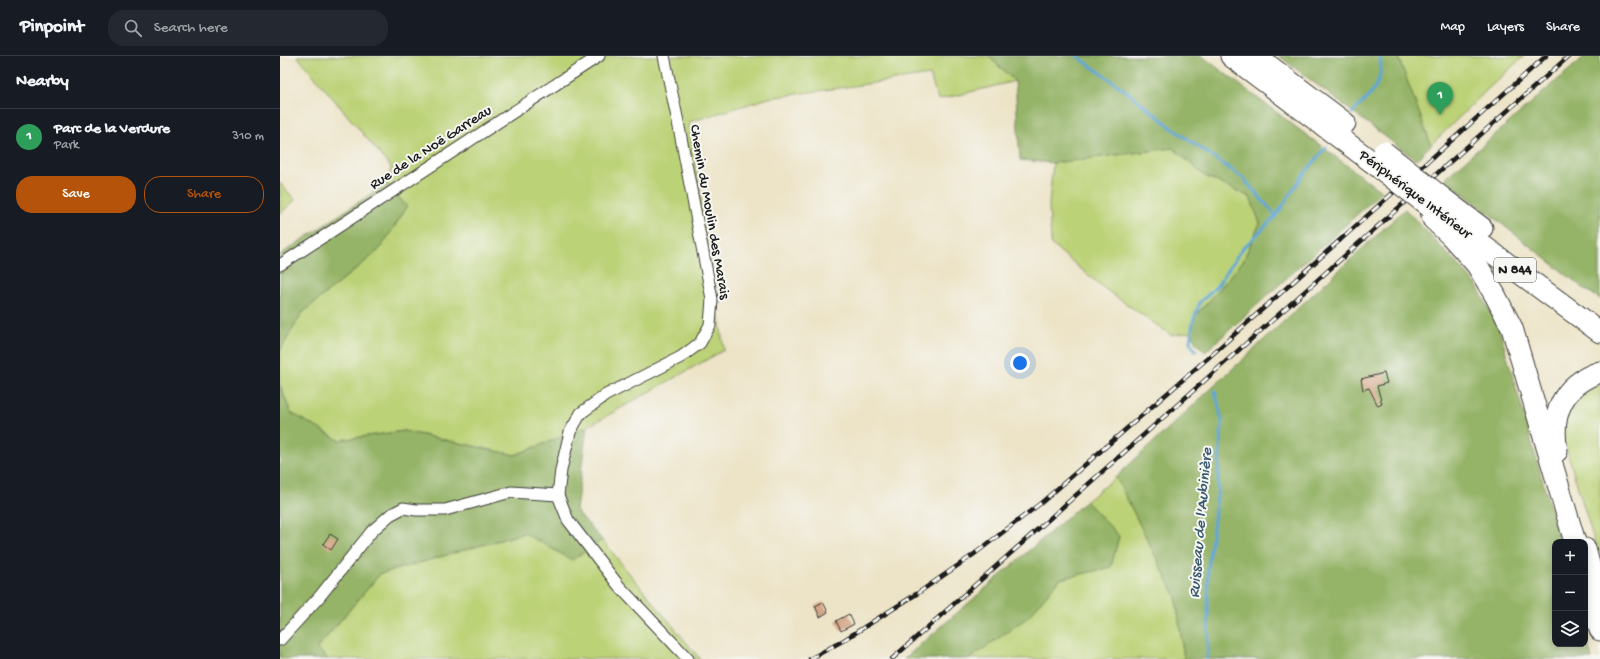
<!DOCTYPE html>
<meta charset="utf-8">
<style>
body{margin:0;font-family:"Gochi Hand",sans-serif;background:#242831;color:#f1f3f6}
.controls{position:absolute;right:12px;bottom:12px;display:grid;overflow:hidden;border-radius:8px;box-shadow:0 2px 10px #0003}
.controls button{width:36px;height:36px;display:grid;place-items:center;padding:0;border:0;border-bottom:1px solid #363941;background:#171b24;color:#f1f3f6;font:20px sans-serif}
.you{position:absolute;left:740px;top:307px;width:14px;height:14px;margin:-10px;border:3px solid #fff;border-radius:50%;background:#1a73e8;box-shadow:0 0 0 6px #1a73e833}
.badge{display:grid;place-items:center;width:26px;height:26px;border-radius:50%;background:#b45309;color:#fff;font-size:13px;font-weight:700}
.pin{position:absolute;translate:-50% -33px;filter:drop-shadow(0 1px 2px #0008)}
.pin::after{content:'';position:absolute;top:21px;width:14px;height:12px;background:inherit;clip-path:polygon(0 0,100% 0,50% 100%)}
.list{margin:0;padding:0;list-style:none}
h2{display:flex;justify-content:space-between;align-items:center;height:52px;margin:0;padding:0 16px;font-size:17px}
h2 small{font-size:13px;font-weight:400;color:#9ea1a6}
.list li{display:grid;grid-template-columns:26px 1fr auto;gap:12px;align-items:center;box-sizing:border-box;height:56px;padding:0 16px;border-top:1px solid #363941}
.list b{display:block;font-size:15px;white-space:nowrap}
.list p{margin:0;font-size:13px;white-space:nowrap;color:#9ea1a6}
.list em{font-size:13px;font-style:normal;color:#9ea1a6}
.actions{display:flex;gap:8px;padding:12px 16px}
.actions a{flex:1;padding:9px 0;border:1px solid #b45309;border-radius:16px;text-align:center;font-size:14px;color:#b45309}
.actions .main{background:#b45309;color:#fff}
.icon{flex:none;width:22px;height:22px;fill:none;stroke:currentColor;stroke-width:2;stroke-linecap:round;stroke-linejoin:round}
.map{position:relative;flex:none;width:1320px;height:603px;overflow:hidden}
header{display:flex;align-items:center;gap:24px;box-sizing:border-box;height:56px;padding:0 20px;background:#171b24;border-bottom:1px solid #363941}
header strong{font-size:19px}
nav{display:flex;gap:22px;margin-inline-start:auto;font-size:14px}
.search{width:280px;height:36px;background:#242831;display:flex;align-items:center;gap:10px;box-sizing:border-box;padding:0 14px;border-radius:16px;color:#9ea1a6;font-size:15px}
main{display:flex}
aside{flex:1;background:#171b24}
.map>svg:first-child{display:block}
</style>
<header>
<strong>Pinpoint</strong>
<div class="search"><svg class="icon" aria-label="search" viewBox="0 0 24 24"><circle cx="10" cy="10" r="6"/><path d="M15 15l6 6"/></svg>Search here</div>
<nav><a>Map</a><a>Layers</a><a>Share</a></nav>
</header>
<main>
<aside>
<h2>Nearby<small></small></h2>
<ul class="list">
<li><span class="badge" style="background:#2e9e5b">1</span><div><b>Parc de la Verdure</b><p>Park</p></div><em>310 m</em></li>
</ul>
<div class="actions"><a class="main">Save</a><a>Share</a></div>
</aside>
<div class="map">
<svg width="1320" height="603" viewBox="0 0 1320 603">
<rect width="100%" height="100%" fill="#f6f6f2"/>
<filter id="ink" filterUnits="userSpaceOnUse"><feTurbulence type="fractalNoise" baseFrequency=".025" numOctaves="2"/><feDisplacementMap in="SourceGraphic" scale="8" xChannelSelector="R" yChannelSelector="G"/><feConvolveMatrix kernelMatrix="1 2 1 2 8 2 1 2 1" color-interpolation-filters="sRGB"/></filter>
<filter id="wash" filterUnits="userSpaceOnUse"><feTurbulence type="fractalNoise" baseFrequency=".012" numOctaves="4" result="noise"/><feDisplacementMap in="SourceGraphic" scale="16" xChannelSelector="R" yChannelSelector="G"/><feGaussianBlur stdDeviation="0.9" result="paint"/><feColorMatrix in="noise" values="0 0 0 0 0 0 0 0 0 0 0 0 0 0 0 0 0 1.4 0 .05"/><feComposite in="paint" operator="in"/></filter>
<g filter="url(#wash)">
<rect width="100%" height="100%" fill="#ede4c8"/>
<g fill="#bcd277" stroke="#6c774a">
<path d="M17 0H708L735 25 658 44 650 19 489 42 409 66 444 294 307 371 235 399 124 375 59 384 11 357 0 329V295L22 257 99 194 127 151 107 127 111 111Z"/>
<path d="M1118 0H1244L1211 30 1151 89Z"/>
<path d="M893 92 925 120 970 141 980 167 963 205 931 243 915 260 911 276 891 279 825 233 771 188 769 147 773 107Z"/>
<path d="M0 127 15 144 0 158Z"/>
<path d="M1320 327V504L1282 379 1286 359 1305 337Z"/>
<path d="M836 421 896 541 904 603H689L748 561 780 523 831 511 839 480 806 445Z"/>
<path d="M244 477 292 503 322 484 420 603H48L37 592 100 518Z"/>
</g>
<g fill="#95b468" stroke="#586842">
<path d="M708 0H922L1102 136 925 296 916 287 911 276 915 260 931 243 963 205 980 167 970 141 925 120 893 92 773 107 740 104 735 25Z"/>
<path d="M999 0H1118L1151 89 1136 104Z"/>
<path d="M1305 0H1320V243L1302 231 1180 135 1163 124Z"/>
<path d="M107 127 127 151 99 194 22 257 0 295V199Z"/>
<path d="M1125 153 1196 228 1219 272 1280 486H1275V588H1305V578L1312 603H904L896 541 836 421Z"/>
<path d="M0 329 11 357 59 384 124 375 235 399 307 371 296 454 322 484 292 504 244 477 100 518 37 592 48 603H0Z"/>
<path d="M806 445 839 480 831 511 780 523 748 561 689 603H624Z"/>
</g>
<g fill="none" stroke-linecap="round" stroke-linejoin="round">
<g stroke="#5ea6d5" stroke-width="3">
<path d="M797 0 846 35 896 75 963 122 996 160"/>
<path d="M1072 57C1091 38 1104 29 1100 0"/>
<path d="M916 295 910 286 913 265 920 246 937 230 962 193 996 160 1021 122 1046 91"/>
<path d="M927 603 928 592V512L937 440 942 364 935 335"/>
</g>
</g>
<g id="blocks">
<g fill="#d4a686">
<path d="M1104 317 1107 327 1097 330 1102 348 1098 350 1089 332 1083 334 1081 323Z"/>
<path d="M50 478 58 483 51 494 43 488Z"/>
<path d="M543 546 548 556 540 561 535 550Z"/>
<path d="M569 558 574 568 561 575 556 565Z"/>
</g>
</g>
</g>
<g filter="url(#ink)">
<use href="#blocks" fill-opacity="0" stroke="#3b3a36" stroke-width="1"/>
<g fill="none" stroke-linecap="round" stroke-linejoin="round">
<defs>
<g id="street">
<path d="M384 0 398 66 432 243 430 269 420 287 401 301 326 339 301 357 290 376 281 414 278 439 288 464 339 530 408 603"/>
<path d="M0 209 319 0"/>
<path d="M0 584 40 540 92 475 110 459 123 452 136 454H165L231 436 278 439"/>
</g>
<g id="highway">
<path d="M951 0 1092 106"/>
<path d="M976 0 1065 67"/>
<path d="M1165 144 1202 172"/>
<path d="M1150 151 1153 163 1171 180 1197 209 1215 239 1232 272 1295 486"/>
<path d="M1172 167 1320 276"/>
<path d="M1277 395C1270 358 1283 328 1320 316"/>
<path d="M1305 493 1316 533"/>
<path d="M1305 521 1320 574"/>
</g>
</defs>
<use href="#street" stroke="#3b3a36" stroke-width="13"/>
<use href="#highway" stroke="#3b3a36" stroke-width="23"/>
<use href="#street" stroke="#fff" stroke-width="11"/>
<use href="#highway" stroke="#fff" stroke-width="21"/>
<defs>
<g id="rail">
<path d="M530 603 564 584 638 537 693 499 761 447 929 301 1266 0"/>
<path d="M612 603 1289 0"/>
</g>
</defs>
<use href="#rail" stroke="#1c1c1c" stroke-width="4.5"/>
<use href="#rail" stroke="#f6f6f2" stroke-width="3" stroke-dasharray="9" stroke-linecap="butt"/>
<defs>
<g id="highway-bridge">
<path d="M1104 96 1165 144"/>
<path d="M1092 106 1150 151"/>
</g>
</defs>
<use href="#highway-bridge" stroke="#3b3a36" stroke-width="23" stroke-linecap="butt"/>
<use href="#highway-bridge" stroke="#fff" stroke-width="21"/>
</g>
</g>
<g text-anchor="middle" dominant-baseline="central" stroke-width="4" stroke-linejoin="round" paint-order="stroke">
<rect fill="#f6f6f2" stroke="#5d5d5c" stroke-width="1" x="1214" y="202" width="42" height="24" rx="3"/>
<g font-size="14" font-weight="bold" fill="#1c1c1c">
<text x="1235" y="214">N 844</text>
</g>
<g font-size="15" fill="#1c1c1c" stroke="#f6f6f2">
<text transform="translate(151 92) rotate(-33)">Rue de la Noë Garreau</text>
<text transform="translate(1135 139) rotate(37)">Périphérique Intérieur</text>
<text transform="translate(429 156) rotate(80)">Chemin du Moulin des Marais</text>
</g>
<g font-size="16" font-style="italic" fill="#3a5a6f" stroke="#f6f6f2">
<text transform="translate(922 467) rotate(-85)">Ruisseau de l'Aubinière</text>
</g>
</g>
</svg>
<div class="controls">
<button>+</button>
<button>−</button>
<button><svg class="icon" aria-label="layers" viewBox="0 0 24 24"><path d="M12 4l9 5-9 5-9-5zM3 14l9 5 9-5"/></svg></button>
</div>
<div class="you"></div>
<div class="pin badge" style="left:1160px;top:59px;background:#2e9e5b">1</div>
</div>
</main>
